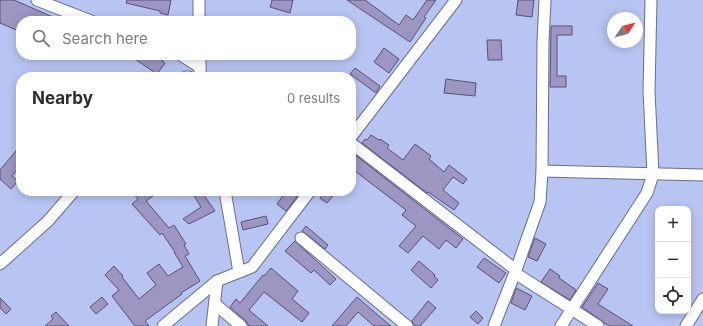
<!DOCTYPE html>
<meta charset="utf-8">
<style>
body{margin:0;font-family:Inter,sans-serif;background:#f2f2f3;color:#2b2b33}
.controls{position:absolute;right:12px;bottom:12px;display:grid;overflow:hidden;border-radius:8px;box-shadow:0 2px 10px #0003}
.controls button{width:36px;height:36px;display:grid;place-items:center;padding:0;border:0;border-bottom:1px solid #e1e1e2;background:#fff;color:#2b2b33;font:20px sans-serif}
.compass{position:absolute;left:607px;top:12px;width:36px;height:36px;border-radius:50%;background:#fff;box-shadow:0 2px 10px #0003;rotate:55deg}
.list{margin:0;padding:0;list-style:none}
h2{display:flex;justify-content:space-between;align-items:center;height:52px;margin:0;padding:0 16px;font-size:17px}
h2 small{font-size:13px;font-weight:400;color:#7c7c81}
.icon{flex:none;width:22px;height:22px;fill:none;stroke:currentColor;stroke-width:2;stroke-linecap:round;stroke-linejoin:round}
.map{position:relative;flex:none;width:703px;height:326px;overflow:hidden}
.search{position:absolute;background:#fff;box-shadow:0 2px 10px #0003;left:16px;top:16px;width:340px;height:44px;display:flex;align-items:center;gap:10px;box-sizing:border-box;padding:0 14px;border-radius:16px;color:#7c7c81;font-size:15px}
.panel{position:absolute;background:#fff;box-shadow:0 2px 10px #0003;left:16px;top:72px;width:340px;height:124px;border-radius:16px}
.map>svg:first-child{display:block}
</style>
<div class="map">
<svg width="703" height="326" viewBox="0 0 703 326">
<rect width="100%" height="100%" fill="#b8c5f2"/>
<g fill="#9d95c2" stroke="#595079">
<path d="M0 0H14L62 21H21V32L0 23Z"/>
<path d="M127 0H171L168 15 160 13V11L126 3Z"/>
<path d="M272 0H293L290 13 270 7Z"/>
<path d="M347 0H365L399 25 406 15 413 20 427 0H436L424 17 426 18 410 42Z"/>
<path d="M518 0H534L532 17 516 15Z"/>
<path d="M551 26H572V35H557V76H566V87H550Z"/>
<path d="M487 40H501L502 60H488Z"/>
<path d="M384 48 399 59 389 73 374 62Z"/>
<path d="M129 55H154L165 63 157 74Z"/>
<path d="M355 68 380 86 376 93 350 74Z"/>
<path d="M446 79 476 83 475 96 444 93Z"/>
<path d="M371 135 379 140 380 139 389 145 387 148 403 160 415 144 431 156 429 159 444 172 449 165 467 179 463 184 453 177 443 190 459 203 454 210 428 192 427 193 362 143 365 139 367 140Z"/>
<path d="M21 145V165L12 176 18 181 11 189 0 179V170Z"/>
<path d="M354 154 463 239 456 248 446 240 439 249 423 236 408 253 399 246 416 226 402 215 406 210 351 168V158Z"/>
<path d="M131 191H160L146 201 169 228 174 225 186 244 184 245 189 254 185 256 200 281 181 293 182 294 145 321 149 326H135L112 296 119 290 105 275 114 266 123 276 122 277 139 299 156 285 147 273 159 264 168 276 183 267 174 252H175L162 233 160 235 132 204 138 199Z"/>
<path d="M191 191H201L215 211 189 224 183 219 201 207Z"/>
<path d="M286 191H289L297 197 286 211 277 204Z"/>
<path d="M325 191H337L327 203 320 198Z"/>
<path d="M266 216 268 224 243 230 241 222Z"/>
<path d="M306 226 328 245 325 249 302 231Z"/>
<path d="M535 238 546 244 537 261 528 257Z"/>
<path d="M295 241 336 279 330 285 314 270 311 273 285 251Z"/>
<path d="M484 258 506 273 499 283 477 267Z"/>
<path d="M419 261 435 275 434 276 438 280 431 288 411 270Z"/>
<path d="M271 268 298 291 292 299 309 313 302 322 264 292 249 310 268 326H249L246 321 230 307 236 299 240 303 263 275 264 276Z"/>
<path d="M550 269 560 276 559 278 576 290 570 300 541 282Z"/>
<path d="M598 283 608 289 598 304 633 326H609L582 307Z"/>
<path d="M516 288 532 296 525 310 511 303Z"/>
<path d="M102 297 108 304 96 314 90 307Z"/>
<path d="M357 297 380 317 391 326H374L358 312 346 326H332Z"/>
<path d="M0 298 11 309 6 314 0 308Z"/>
<path d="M428 301 436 308 420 326H415L412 321Z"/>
<path d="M476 311 483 318 478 324 470 317Z"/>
<path d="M56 312 69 326H45L53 319 51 316Z"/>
</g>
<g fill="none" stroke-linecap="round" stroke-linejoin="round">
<defs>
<g id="street">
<path d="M37 0 91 21"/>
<path d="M199 0V21"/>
<path d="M545 0 543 42 542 171 703 175"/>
<path d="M181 55 200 67"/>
<path d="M200 55V77"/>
<path d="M186 77H189"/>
<path d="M351 137 456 0"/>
<path d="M351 143 516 270"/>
<path d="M225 191 239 272"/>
<path d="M301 238 407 326"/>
<path d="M0 264 48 221 74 191"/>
<path d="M515 273 598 326"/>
<path d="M215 304 241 326"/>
<path d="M163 326 217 281 252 267 310 191"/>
<path d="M212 326 217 281"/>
<path d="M494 326 516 270 540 202 542 171"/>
<path d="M561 326 647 193 653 174 649 91 651 0"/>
<path d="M686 326 703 299"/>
</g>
</defs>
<use href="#street" stroke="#646e97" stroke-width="13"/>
<use href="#street" stroke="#fff" stroke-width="11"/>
</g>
</svg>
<div class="controls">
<button>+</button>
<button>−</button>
<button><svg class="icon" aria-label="locate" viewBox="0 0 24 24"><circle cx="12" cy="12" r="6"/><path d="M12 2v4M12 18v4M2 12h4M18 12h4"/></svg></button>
</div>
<svg class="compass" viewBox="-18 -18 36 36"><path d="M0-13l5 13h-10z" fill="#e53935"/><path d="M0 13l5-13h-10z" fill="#7c7c81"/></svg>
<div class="search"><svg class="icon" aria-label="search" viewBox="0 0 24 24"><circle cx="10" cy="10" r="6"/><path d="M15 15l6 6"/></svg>Search here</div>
<section class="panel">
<h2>Nearby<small>0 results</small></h2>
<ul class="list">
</ul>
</section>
</div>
